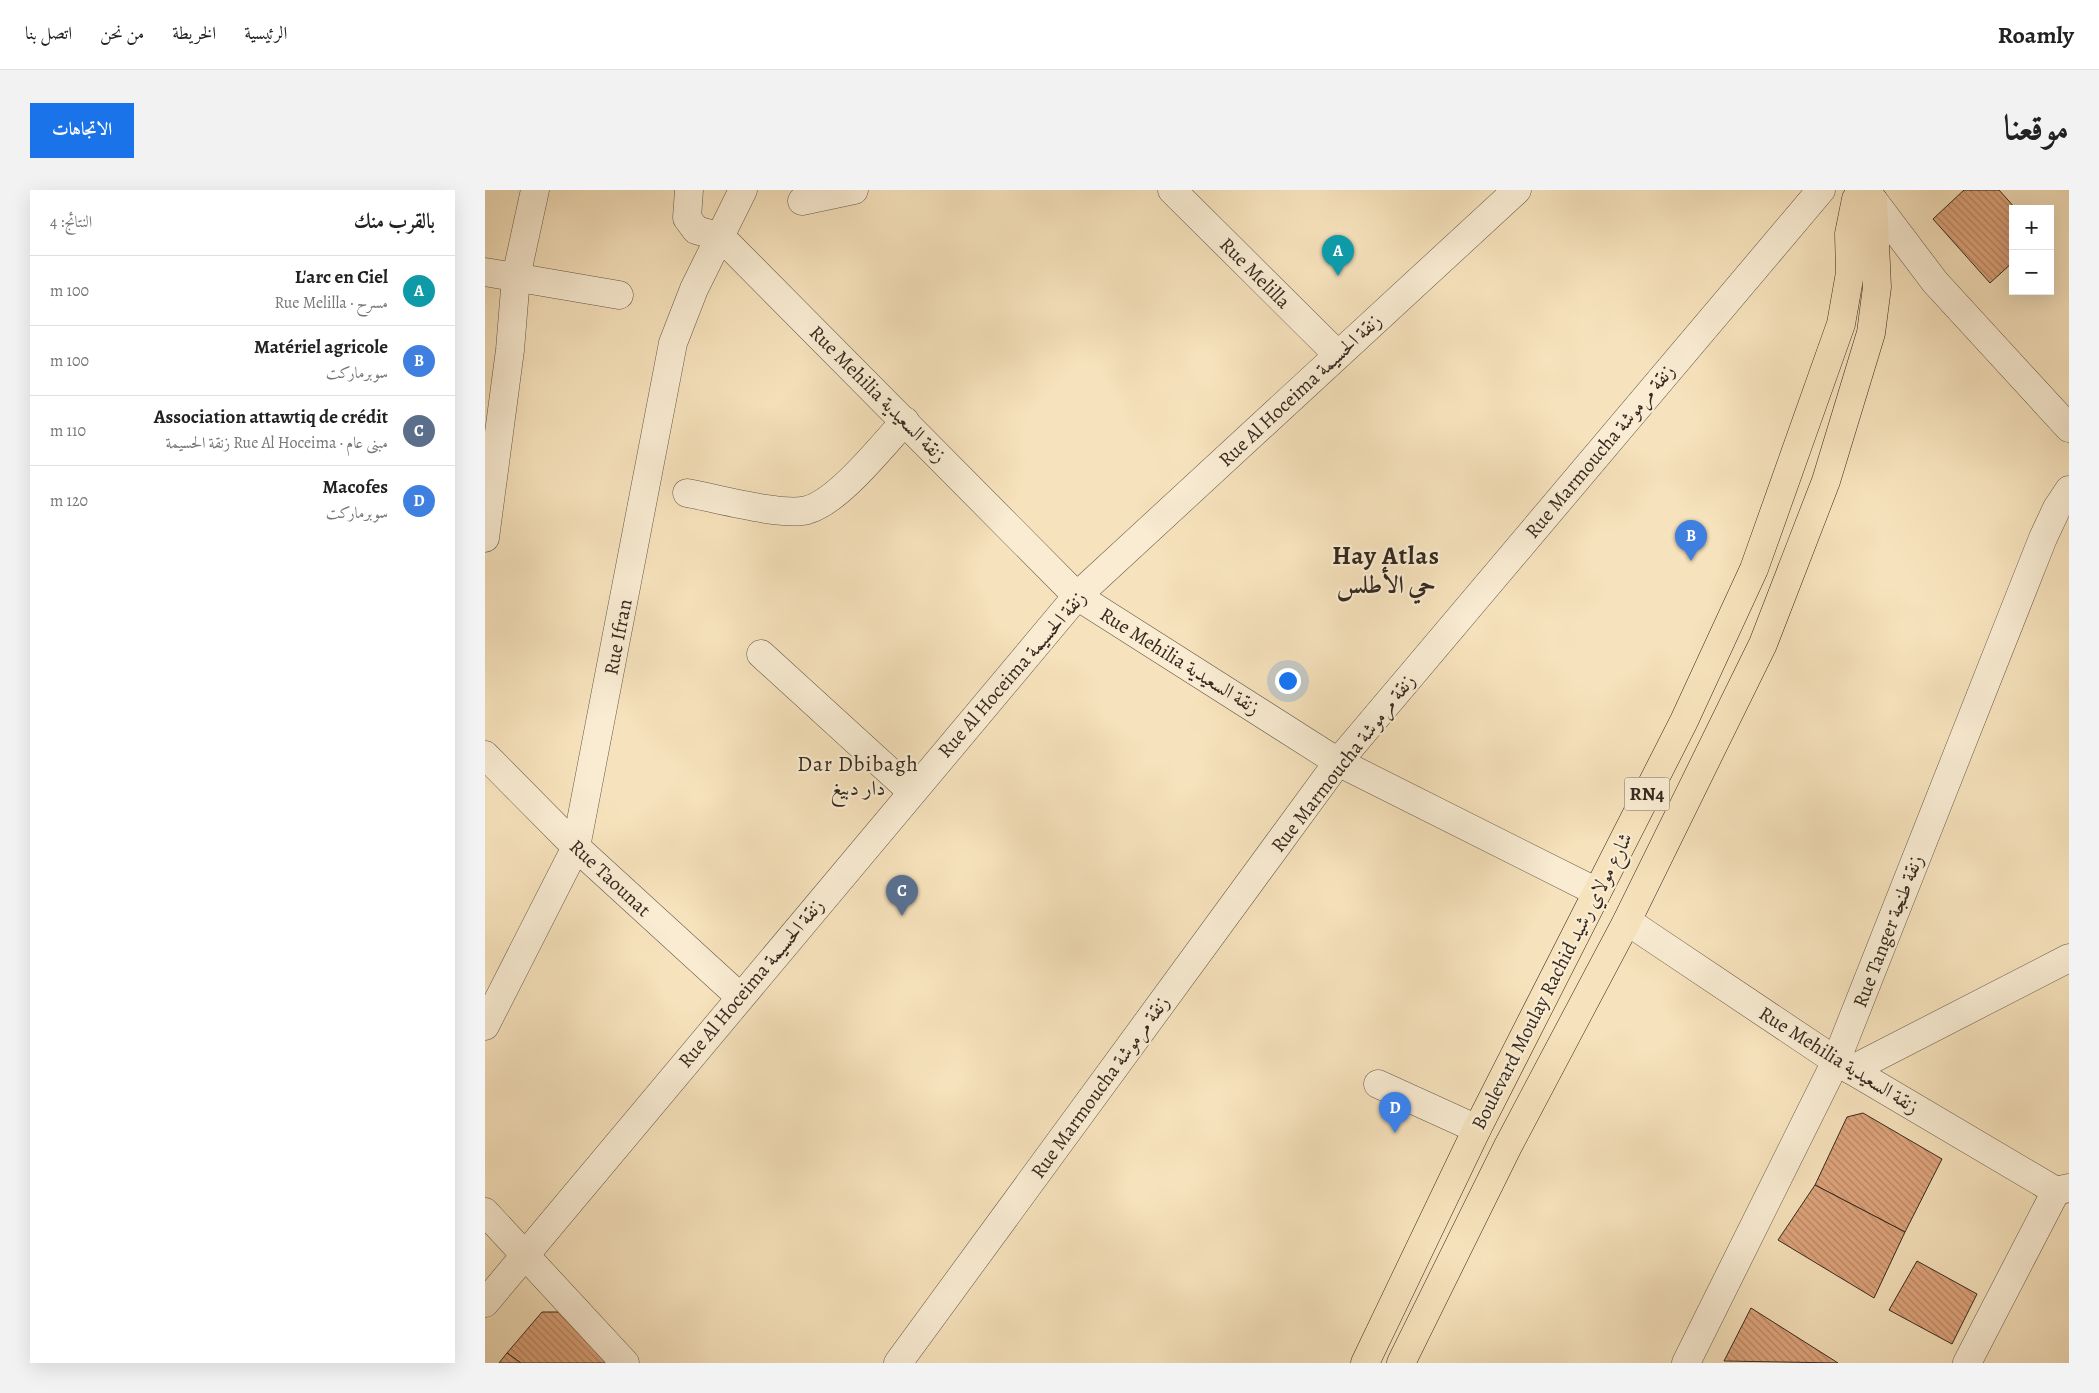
<!DOCTYPE html>
<html lang="ar">
<meta charset="utf-8">
<style>
body{margin:0;font-family:Alegreya,Amiri,serif;background:#f2f2f2;color:#222;direction:rtl}
.controls{position:absolute;right:15px;top:15px;display:grid;overflow:hidden;border-radius:0px;box-shadow:0 5px 20px #0002}
.controls button{width:45px;height:45px;display:grid;place-items:center;padding:0;border:0;border-bottom:1px solid #e0e0e0;background:#fff;color:#222;font:25px sans-serif}
.you{position:absolute;left:802px;top:490px;width:18px;height:18px;margin:-12px;border:4px solid #fff;border-radius:50%;background:#1a73e8;box-shadow:0 0 0 8px #1a73e833}
.badge{display:grid;place-items:center;width:32px;height:32px;border-radius:50%;background:#1a73e8;color:#fff;font-size:16px;font-weight:700}
.pin{position:absolute;translate:-50% -41px;filter:drop-shadow(0 1px 2px #0008)}
.pin::after{content:'';position:absolute;top:26px;width:18px;height:15px;background:inherit;clip-path:polygon(0 0,100% 0,50% 100%)}
.list{margin:0;padding:0;list-style:none}
h2{display:flex;justify-content:space-between;align-items:center;height:65px;margin:0;padding:0 20px;font-size:21px}
h2 small{font-size:16px;font-weight:400;color:#767676}
.list li{display:grid;grid-template-columns:32px 1fr auto;gap:15px;align-items:center;box-sizing:border-box;height:70px;padding:0 20px;border-top:1px solid #e0e0e0}
.list b{display:block;font-size:19px;white-space:nowrap}
.list p{margin:0;font-size:16px;white-space:nowrap;color:#767676}
.list em{font-size:16px;font-style:normal;color:#767676}
.map{position:relative;flex:none;width:1584px;height:1173px;overflow:hidden;direction:ltr;border-radius:0px}
header{display:flex;align-items:center;gap:30px;box-sizing:border-box;height:70px;padding:0 25px;background:#fff;border-bottom:1px solid #e0e0e0}
header strong{font-size:24px}
nav{display:flex;gap:28px;margin-inline-start:auto;font-size:18px}
.intro{display:flex;align-items:center;justify-content:space-between;box-sizing:border-box;height:120px;padding:0 30px}
h1{margin:0;font-size:35px}
.button{padding:12px 22px;border-radius:0px;background:#1a73e8;color:#fff;font-size:18px;font-weight:700}
main{display:flex;gap:30px;padding:0 30px}
aside{flex:1;background:#fff;border-radius:0px;box-shadow:0 5px 20px #0002}
.map>svg:first-child{display:block}
</style>
<header>
<strong>Roamly</strong>
<nav><a>الرئيسية</a><a>الخريطة</a><a>من نحن</a><a>اتصل بنا</a></nav>
</header>
<div class="intro"><h1>موقعنا</h1><a class="button">الاتجاهات</a></div>
<main>
<div class="map">
<svg width="1584" height="1173" viewBox="0 0 1584 1173">
<defs>
<pattern id="building-back-hatch" width="6" height="6" patternUnits="userSpaceOnUse" patternTransform="scale(1.25)"><rect width="6" height="6" fill="#dfa57d"/><path d="M-1 5l2 2M0 0l6 6M5-1l2 2" fill="none" stroke="#b68666"/></pattern>
</defs>
<rect width="100%" height="100%" fill="#f6e2bc"/>
<filter id="stains"><feTurbulence type="fractalNoise" baseFrequency=".004" numOctaves="4"/><feColorMatrix values="0 0 0 0 .2 0 0 0 0 .09 0 0 0 0 .02 0 0 0 .5 -.17"/></filter>
<radialGradient id="worn" r=".72"><stop offset=".6" stop-color="#630" stop-opacity="0"/><stop offset="1" stop-color="#630" stop-opacity=".3"/></radialGradient>
<g fill="url(#building-back-hatch)" stroke="#35291f">
<path d="M1479 0H1514L1531 19H1528V72L1505 93 1448 29Z"/>
<path d="M1378 923 1457 969 1420 1042 1330 995 1362 927Z"/>
<path d="M1330 995 1420 1042 1389 1108 1293 1050Z"/>
<path d="M1432 1071 1492 1104 1467 1154 1404 1120Z"/>
<path d="M1266 1118 1353 1173 1239 1171Z"/>
<path d="M57 1122H76L131 1173H36L22 1163Z"/>
<path d="M22 1163 36 1173H14Z"/>
</g>
<g fill="none" stroke-linecap="round" stroke-linejoin="round">
<defs>
<g id="minor">
<path d="M204 0 202 28 211 40 236 47 592 406 853 572 1112 702"/>
<path d="M687 0 853 165"/>
<path d="M1388 10 1450 92 1584 238"/>
<path d="M317 11 369 0"/>
<path d="M0 82 134 105"/>
<path d="M202 303C230 308 298 327 322 320 353 312 397 256 420 231"/>
<path d="M0 348 25 160 31 87 50 0"/>
<path d="M276 464 426 601"/>
<path d="M0 565 91 657 254 806"/>
<path d="M1142 731 1351 871 1571 1001"/>
<path d="M0 836 91 657 188 153 209 99 258 0"/>
<path d="M1366 880 1584 768"/>
<path d="M893 894 992 939"/>
<path d="M0 1022 140 1173"/>
<path d="M0 1113 592 406 1032 0"/>
<path d="M413 1173 853 572 1336 0"/>
<path d="M1201 1173 1351 871 1558 348 1572 318 1584 300"/>
<path d="M1482 1173 1571 1001 1584 998"/>
</g>
<g id="major">
<path d="M880 1173 992 939 1199 531 1269 379 1356 134 1365 83 1364 44 1371 9"/>
<path d="M916 1173 1023 956 1142 731 1278 454 1341 291 1386 143 1392 97 1388 10"/>
</g>
</defs>
<use href="#minor" stroke="#655746" stroke-width="29"/>
<use href="#major" stroke="#35291f" stroke-width="29"/>
<use href="#minor" stroke="#f9ecd3" stroke-width="28"/>
<use href="#major" stroke="#f6e2bc" stroke-width="28"/>
</g>
<g text-anchor="middle" dominant-baseline="central" stroke-width="4.5" stroke-linejoin="round" paint-order="stroke">
<rect fill="#f9ecd3" stroke="#706455" stroke-width="1" x="1139.5" y="587.5" width="45" height="33" rx="4"/>
<g font-size="19" font-weight="bold" fill="#35291f">
<text x="1162" y="604">RN4</text>
</g>
<g font-size="20" fill="#35291f" stroke="#f9ecd3">
<text transform="translate(770 83) rotate(45)">Rue Melilla</text>
<text transform="translate(815 200) rotate(-43)">Rue Al Hoceima زنقة الحسيمة</text>
<text transform="translate(393 204) rotate(45)">Rue Mehilia زنقة السعيدية</text>
<text transform="translate(1115 261) rotate(-50)">Rue Marmoucha زنقة مرموشة</text>
<text transform="translate(133 447) rotate(-79)">Rue Ifran</text>
<text transform="translate(695 471) rotate(32)">Rue Mehilia زنقة السعيدية</text>
<text transform="translate(527 484) rotate(-49)">Rue Al Hoceima زنقة الحسيمة</text>
<text transform="translate(858 573) rotate(-52)">Rue Marmoucha زنقة مرموشة</text>
<text transform="translate(125 688) rotate(43)">Rue Taounat</text>
<text transform="translate(1403 741) rotate(-69)">Rue Tanger زنقة طنجة</text>
<text transform="translate(1067 791) rotate(-63)">Boulevard Moulay Rachid شارع مولاي رشيد</text>
<text transform="translate(266 793) rotate(-50)">Rue Al Hoceima زنقة الحسيمة</text>
<text transform="translate(1354 870) rotate(32)">Rue Mehilia زنقة السعيدية</text>
<text transform="translate(615 897) rotate(-54)">Rue Marmoucha زنقة مرموشة</text>
</g>
<g font-size="21" letter-spacing="1" fill="#35291f" stroke="#f9ecd3">
<text x="373" y="574">Dar Dbibagh<tspan x="373" dy="24">دار دبيغ</tspan></text>
</g>
<g font-size="25" font-weight="bold" letter-spacing="1" fill="#35291f" stroke="#f9ecd3">
<text x="901" y="366">Hay Atlas<tspan x="901" dy="29">حي الأطلس</tspan></text>
</g>
</g>
<rect width="100%" height="100%" filter="url(#stains)"/>
<rect width="100%" height="100%" fill="url(#worn)"/>
</svg>
<div class="controls">
<button>+</button>
<button>−</button>
</div>
<div class="you"></div>
<div class="pin badge" style="left:853px;top:86px;background:#0f9aa8">A</div>
<div class="pin badge" style="left:1206px;top:371px;background:#3f7fe0">B</div>
<div class="pin badge" style="left:417px;top:726px;background:#5c6f8a">C</div>
<div class="pin badge" style="left:910px;top:943px;background:#3f7fe0">D</div>
</div>
<aside>
<h2>بالقرب منك<small>النتائج: 4</small></h2>
<ul class="list">
<li><span class="badge" style="background:#0f9aa8">A</span><div><b>L'arc en Ciel</b><p>مسرح · Rue Melilla</p></div><em>100 m</em></li>
<li><span class="badge" style="background:#3f7fe0">B</span><div><b>Matériel agricole</b><p>سوبرماركت</p></div><em>100 m</em></li>
<li><span class="badge" style="background:#5c6f8a">C</span><div><b>Association attawtiq de crédit</b><p>مبنى عام · Rue Al Hoceima زنقة الحسيمة</p></div><em>110 m</em></li>
<li><span class="badge" style="background:#3f7fe0">D</span><div><b>Macofes</b><p>سوبرماركت</p></div><em>120 m</em></li>
</ul>
</aside>
</main>
